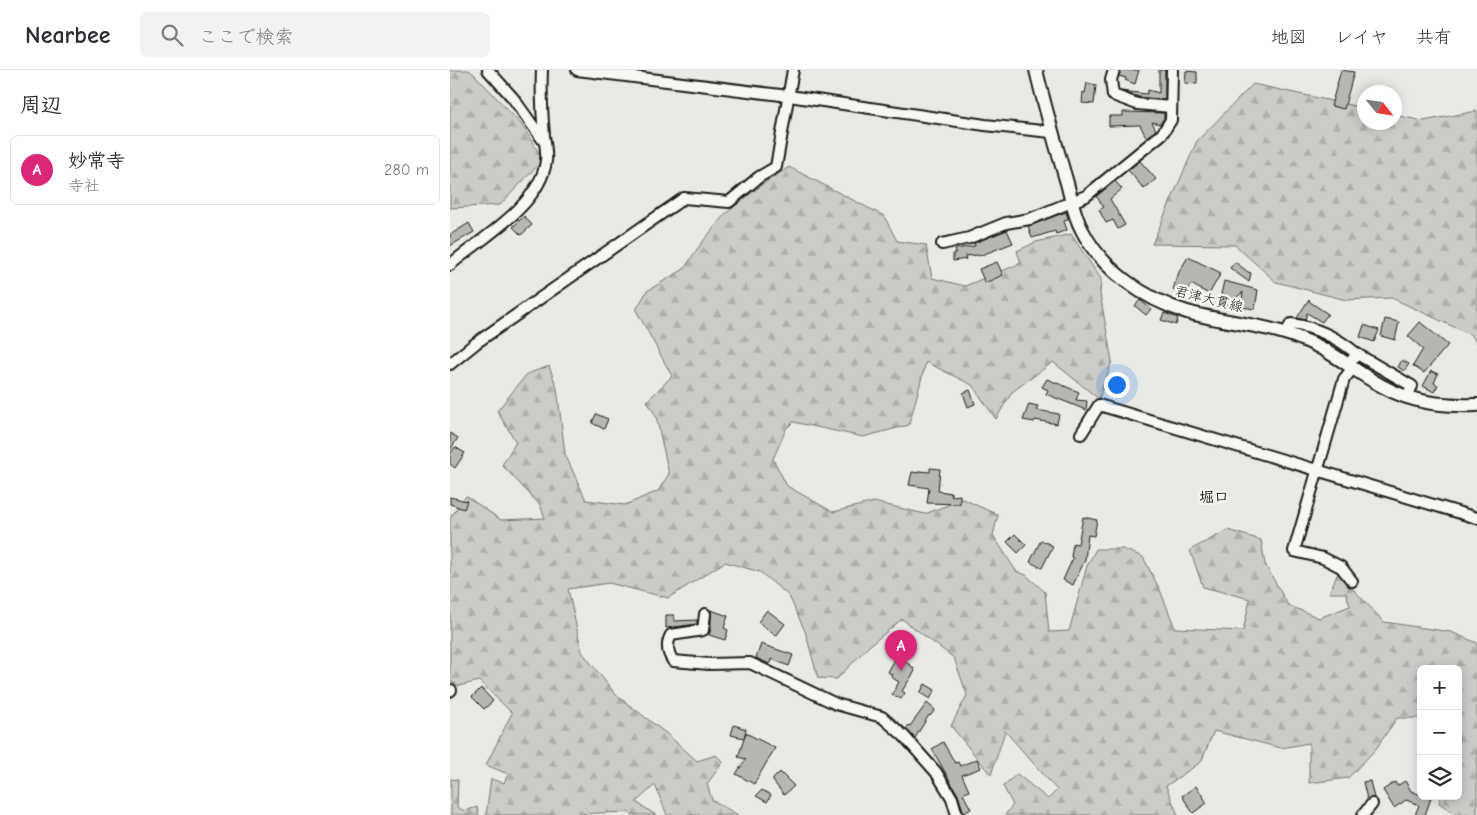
<!DOCTYPE html>
<html lang="ja">
<meta charset="utf-8">
<style>
body{margin:0;font-family:"Comic Neue","Klee One",sans-serif;background:#f2f2f3;color:#2b2b33}
.controls{position:absolute;right:15px;bottom:15px;display:grid;overflow:hidden;border-radius:8px;box-shadow:0 2px 12px #0003}
.controls button{width:45px;height:45px;display:grid;place-items:center;padding:0;border:0;border-bottom:1px solid #e1e1e2;background:#fff;color:#2b2b33;font:25px sans-serif}
.compass{position:absolute;left:907px;top:15px;width:45px;height:45px;border-radius:50%;background:#fff;box-shadow:0 2px 12px #0003;rotate:120deg}
.you{position:absolute;left:666px;top:314px;width:18px;height:18px;margin:-12px;border:4px solid #fff;border-radius:50%;background:#1a73e8;box-shadow:0 0 0 8px #1a73e833}
.badge{display:grid;place-items:center;width:32px;height:32px;border-radius:50%;background:#db2777;color:#fff;font-size:16px;font-weight:700}
.pin{position:absolute;translate:-50% -41px;filter:drop-shadow(0 1px 2px #0008)}
.pin::after{content:'';position:absolute;top:26px;width:18px;height:15px;background:inherit;clip-path:polygon(0 0,100% 0,50% 100%)}
.list{margin:0;padding:0;list-style:none}
h2{display:flex;justify-content:space-between;align-items:center;height:65px;margin:0;padding:0 20px;font-size:21px}
h2 small{font-size:16px;font-weight:400;color:#7c7c81}
.list li{display:grid;grid-template-columns:32px 1fr auto;gap:15px;align-items:center;box-sizing:border-box;height:70px;margin:0 10px 10px;padding:0 10px;border:1px solid #e1e1e2;border-radius:8px}
.list b{display:block;font-size:19px;white-space:nowrap}
.list p{margin:0;font-size:16px;white-space:nowrap;color:#7c7c81}
.list em{font-size:16px;font-style:normal;color:#7c7c81}
.icon{flex:none;width:28px;height:28px;fill:none;stroke:currentColor;stroke-width:2;stroke-linecap:round;stroke-linejoin:round}
.map{position:relative;flex:none;width:1027px;height:745px;overflow:hidden}
header{display:flex;align-items:center;gap:30px;box-sizing:border-box;height:70px;padding:0 25px;background:#fff;border-bottom:1px solid #e1e1e2}
header strong{font-size:24px}
nav{display:flex;gap:28px;margin-inline-start:auto;font-size:18px}
.search{width:350px;height:45px;background:#f2f2f3;display:flex;align-items:center;gap:12px;box-sizing:border-box;padding:0 18px;border-radius:8px;color:#7c7c81;font-size:19px}
main{display:flex}
aside{flex:1;background:#fff}
.map>svg:first-child{display:block}
</style>
<header>
<strong>Nearbee</strong>
<div class="search"><svg class="icon" aria-label="search" viewBox="0 0 24 24"><circle cx="10" cy="10" r="6"/><path d="M15 15l6 6"/></svg>ここで検索</div>
<nav><a>地図</a><a>レイヤ</a><a>共有</a></nav>
</header>
<main>
<aside>
<h2>周辺<small></small></h2>
<ul class="list">
<li><span class="badge">A</span><div><b>妙常寺</b><p>寺社</p></div><em>280 m</em></li>
</ul>
</aside>
<div class="map">
<svg width="1027" height="745" viewBox="0 0 1027 745">
<defs>
<pattern id="forest-firs" width="22" height="20" patternUnits="userSpaceOnUse" patternTransform="scale(1.25)"><rect width="22" height="20" fill="#cbcbc7"/><path d="M5 1l3.5 6h-7zM16 11l3.5 6h-7z" fill="#aeaeaa"/></pattern>
</defs>
<rect width="100%" height="100%" fill="#e9e9e5"/>
<filter id="ink" filterUnits="userSpaceOnUse"><feTurbulence type="fractalNoise" baseFrequency=".02" numOctaves="2"/><feDisplacementMap in="SourceGraphic" scale="10" xChannelSelector="R" yChannelSelector="G"/><feConvolveMatrix kernelMatrix="1 2 1 2 8 2 1 2 1" color-interpolation-filters="sRGB"/></filter>
<g filter="url(#ink)">
<g fill="url(#forest-firs)" stroke="#747472">
<path d="M0 0H19L25 5 72 55 93 90 50 135 0 138Z"/>
<path d="M803 14 914 38V52H944L945 45 973 51 1027 41V273L1021 265 942 228 896 230 826 212 785 175 702 174 747 71Z"/>
<path d="M339 97 434 146 447 171 476 175 482 208 515 216 571 193 567 181 586 172 621 164 651 209 650 224 662 291 649 329 603 292 562 322 546 349 522 315 476 292 459 355 413 367 343 352 336 359 323 389 337 416 383 442 424 432 475 444 513 429 548 445 543 465 566 501 576 505 595 522 599 562 619 561 637 496 646 479H673L693 487 710 520 725 558 793 561 800 529 753 517 740 480 778 460 811 470 815 494 838 535 869 548 900 536 896 523H879L888 503 934 552 1001 562 1027 573V745H1007L989 733 991 726H1008V599H971V648H947L925 680 898 708 859 713V673L831 678 764 661 751 692 716 716 728 745H555L563 735 553 716 567 704 598 729 607 720 555 661 541 705 501 656 517 625 504 588 452 549 418 577 387 609 368 608 355 561 339 526 310 502 275 492 218 528 159 513 118 519 132 582 166 625 217 664 247 691 266 685 273 692 257 714 262 730 288 745H217L205 715 186 732 206 745H184L177 742 127 744 126 745H36L41 709 54 713 58 704 36 695 62 643 29 611 9 616 0 611V448L16 426 51 450 95 448 90 435 52 395 66 372 47 341 77 304 99 296 107 318 115 384 136 430 175 435 208 421 219 404 206 346 197 331 222 306 186 240 197 221 234 199 250 175 275 144 313 114Z"/>
<path d="M1 709 8 710 7 737 15 741 27 737 29 745H1Z"/>
</g>
<g fill="#b6b6b3" stroke="#1c1c1c">
<path d="M671 0H689L685 14 675 10 676 8 669 6Z"/>
<path d="M709 0H715V30L689 27 671 21 697 24 698 20 709 23Z"/>
<path d="M891 0 904 2 894 39 881 36Z"/>
<path d="M736 1 747 2V14L735 13Z"/>
<path d="M637 13 646 15 644 34 632 33 633 22 635 23Z"/>
<path d="M673 42 714 43V48L710 54 702 52 706 60 696 67 690 55 659 56V46H673Z"/>
<path d="M690 91 706 109 694 119 678 100Z"/>
<path d="M665 111 672 119 660 129 675 155 668 159 663 150 656 153 649 140 654 137 646 126Z"/>
<path d="M616 142 618 149 614 151 617 160 606 164 605 161 582 168 578 156Z"/>
<path d="M74 146 82 155 71 165 63 157Z"/>
<path d="M19 153 24 162 0 176V165Z"/>
<path d="M557 160 563 173 529 186 528 185 515 186 516 189 503 191V183H506L505 179 525 176 524 173Z"/>
<path d="M738 187 771 203 759 224 741 214 734 226 723 219 729 202Z"/>
<path d="M547 192 553 205 535 213 529 199Z"/>
<path d="M785 192 798 202 801 203 799 212 780 198Z"/>
<path d="M774 211 808 220 805 239 791 237 793 222 777 235 769 233Z"/>
<path d="M859 229 860 232 878 244 872 252 857 243 855 250 847 248Z"/>
<path d="M690 230 701 239 696 245 685 236Z"/>
<path d="M714 243 728 248 726 255 711 250Z"/>
<path d="M935 249 949 252 945 270 931 266Z"/>
<path d="M970 252 998 275 974 303 963 296 973 279 958 266Z"/>
<path d="M914 255 929 260 924 272 910 267Z"/>
<path d="M952 290 959 294 954 301 948 297Z"/>
<path d="M981 301 988 304 984 313 988 315 984 322 973 316Z"/>
<path d="M597 309 629 322 626 330 637 331 636 340 596 324 598 320 592 317Z"/>
<path d="M520 320 525 334 518 337 513 323Z"/>
<path d="M579 334 588 336 586 340 609 344 607 354 585 350 584 352 573 350Z"/>
<path d="M146 344 158 349 154 359 142 353Z"/>
<path d="M0 363 8 368 0 380Z"/>
<path d="M5 377 15 383 5 398 0 394V384Z"/>
<path d="M480 398 490 399 488 421 502 423 501 426 510 425V434L477 433 479 418 459 415 462 402 469 403V401L480 402Z"/>
<path d="M0 427 17 431 14 439 0 434Z"/>
<path d="M633 447 647 450 644 466 638 465 635 490 623 515 613 510 623 488 621 487 623 473 628 474Z"/>
<path d="M565 464 576 475 568 483 557 472Z"/>
<path d="M591 470 603 476 592 498 580 492Z"/>
<path d="M261 540 278 546 274 558 278 560 275 570 259 565 261 559Z"/>
<path d="M317 540 335 554 326 566 308 552Z"/>
<path d="M216 545H224V551L247 550V554L216 558Z"/>
<path d="M311 574 343 585 339 596 321 589 320 594 306 588Z"/>
<path d="M445 589 451 593 453 590 464 598 463 600 465 601 452 621 455 623 451 629 442 624 449 612 441 607 442 605 438 602Z"/>
<path d="M475 614 485 620 480 629 470 623Z"/>
<path d="M31 618 43 631 34 639 22 627Z"/>
<path d="M477 633 485 640 480 646 479 645 465 668 456 659 459 655 460 656Z"/>
<path d="M284 655 296 659 294 668 281 665Z"/>
<path d="M296 663 325 678 304 714 286 704 296 689 288 687Z"/>
<path d="M493 672 505 693 508 692 510 696 527 689 531 698 512 705 519 721 513 724 521 739 514 743 508 725 482 679Z"/>
<path d="M330 702 344 716 334 725 323 711V709Z"/>
<path d="M920 711 924 728 917 729 913 712Z"/>
<path d="M955 711 961 721 971 725V726L981 728 975 745H965L969 735 956 730 944 738 933 720 945 712 947 716Z"/>
<path d="M746 716 757 733 743 743 732 726Z"/>
<path d="M312 720 321 725 317 732 306 726Z"/>
</g>
<g fill="none" stroke-linecap="round" stroke-linejoin="round">
<defs>
<g id="minor">
<path d="M38 0 63 28 93 70"/>
<path d="M127 0 339 26 535 55 601 62"/>
<path d="M664 0 661 10 663 25 687 34 721 37"/>
<path d="M492 174 519 168 556 153 580 149 636 126 712 64 721 50 722 0"/>
<path d="M0 195C31 168 90 136 96 91 97 83 95 73 94 65 92 43 91 22 92 0"/>
<path d="M836 263 841 254C866 257 888 268 907 284"/>
<path d="M0 294 26 273 234 128 279 132 309 107 326 97 343 0"/>
<path d="M898 295 907 284 962 316 957 327"/>
<path d="M631 364 649 335 1027 448"/>
<path d="M902 511 891 497 873 488 844 481 894 309 903 298"/>
<path d="M255 544 253 560 221 565C216 574 217 582 223 591L259 594 300 593 386 634 432 647 454 666 486 702 502 728 507 745"/>
<path d="M0 621 1 620"/>
<path d="M913 745 922 734"/>
</g>
<path id="major" d="M586 0C595 38 606 76 617 113 621 128 624 146 632 160 652 200 694 229 737 242 775 253 816 254 854 270 883 281 905 302 932 316 962 333 993 336 1027 335"/>
</defs>
<use href="#minor" stroke="#1c1c1c" stroke-width="14"/>
<use href="#major" stroke="#1c1c1c" stroke-width="16"/>
<use href="#minor" stroke="#f6f6f2" stroke-width="10"/>
<use href="#major" stroke="#f6f6f2" stroke-width="12"/>
</g>
</g>
<g text-anchor="middle" dominant-baseline="central" stroke-width="4.5" stroke-linejoin="round" paint-order="stroke">
<g font-size="14" fill="#1c1c1c" stroke="#f6f6f2">
<text transform="translate(759 229) rotate(14)">君津大貫線</text>
</g>
<g font-size="15" font-weight="bold" fill="#1c1c1c" stroke="#f6f6f2">
<text x="764" y="427">堀口</text>
</g>
</g>
</svg>
<div class="controls">
<button>+</button>
<button>−</button>
<button><svg class="icon" aria-label="layers" viewBox="0 0 24 24"><path d="M12 4l9 5-9 5-9-5zM3 14l9 5 9-5"/></svg></button>
</div>
<svg class="compass" viewBox="-18 -18 36 36"><path d="M0-13l5 13h-10z" fill="#e53935"/><path d="M0 13l5-13h-10z" fill="#7c7c81"/></svg>
<div class="you"></div>
<div class="pin badge" style="left:451px;top:601px">A</div>
</div>
</main>
